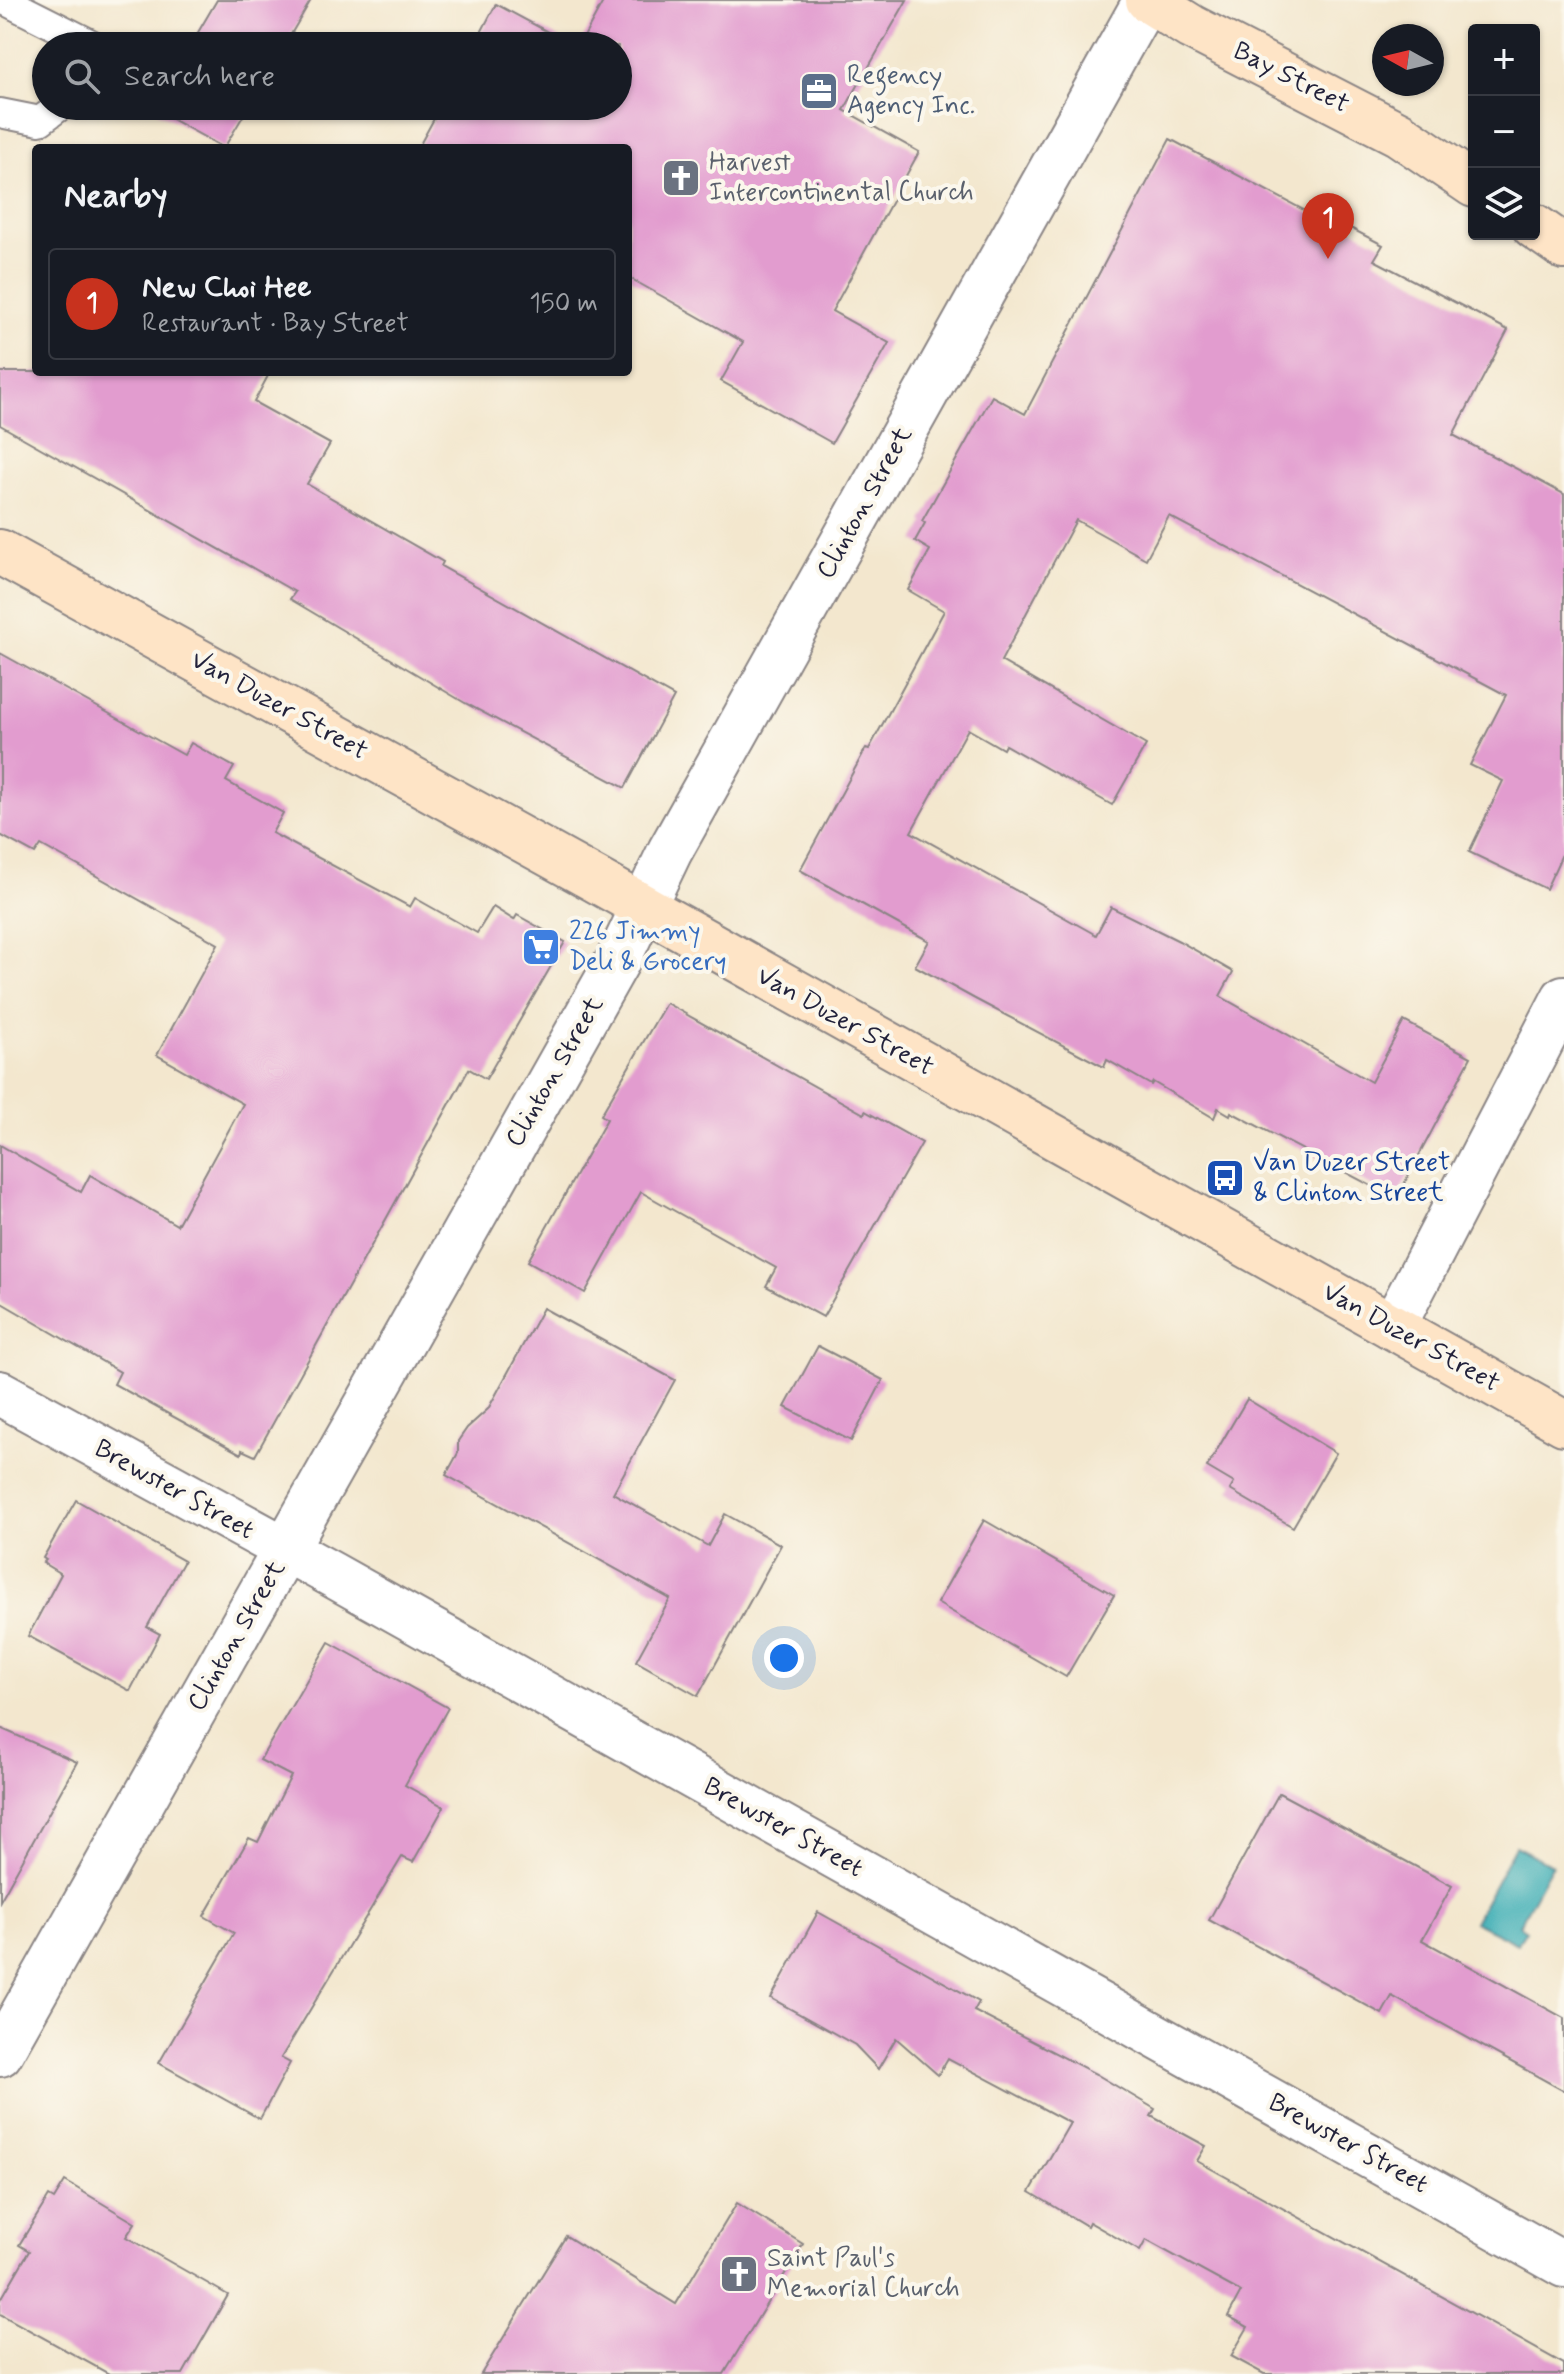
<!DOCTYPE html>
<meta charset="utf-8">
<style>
body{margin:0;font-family:Mynerve,sans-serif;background:#20242c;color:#f1f3f6}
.controls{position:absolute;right:24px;top:24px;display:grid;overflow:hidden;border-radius:8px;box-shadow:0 2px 6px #0004}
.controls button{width:72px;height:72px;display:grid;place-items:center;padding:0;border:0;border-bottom:2px solid #363941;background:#171b24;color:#f1f3f6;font:40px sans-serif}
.compass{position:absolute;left:1372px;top:24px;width:72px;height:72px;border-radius:50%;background:#171b24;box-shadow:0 2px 6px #0004;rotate:278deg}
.you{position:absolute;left:784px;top:1658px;width:28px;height:28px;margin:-20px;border:6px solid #fff;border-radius:50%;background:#1a73e8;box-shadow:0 0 0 12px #1a73e833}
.badge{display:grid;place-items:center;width:52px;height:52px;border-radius:50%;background:#c8321e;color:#fff;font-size:26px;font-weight:700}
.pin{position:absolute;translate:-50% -66px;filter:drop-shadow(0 2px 4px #0008)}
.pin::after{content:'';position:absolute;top:42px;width:28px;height:24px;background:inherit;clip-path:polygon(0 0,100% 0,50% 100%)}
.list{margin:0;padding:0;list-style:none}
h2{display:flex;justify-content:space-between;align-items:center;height:104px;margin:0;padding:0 32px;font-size:34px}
h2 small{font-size:26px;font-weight:400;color:#9ea1a6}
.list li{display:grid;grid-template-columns:52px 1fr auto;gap:24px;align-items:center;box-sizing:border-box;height:112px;margin:0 16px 16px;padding:0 16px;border:2px solid #363941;border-radius:8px}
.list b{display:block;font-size:30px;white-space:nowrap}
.list p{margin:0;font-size:26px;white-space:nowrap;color:#9ea1a6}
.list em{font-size:26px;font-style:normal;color:#9ea1a6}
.icon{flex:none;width:44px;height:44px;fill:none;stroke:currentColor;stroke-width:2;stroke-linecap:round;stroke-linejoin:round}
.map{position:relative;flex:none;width:1564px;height:2374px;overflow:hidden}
.search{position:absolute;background:#171b24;box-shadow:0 2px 6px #0004;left:32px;top:32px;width:600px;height:88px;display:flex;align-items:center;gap:20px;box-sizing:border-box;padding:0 28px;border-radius:44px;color:#9ea1a6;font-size:30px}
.panel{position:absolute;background:#171b24;box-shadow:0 2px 6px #0004;left:32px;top:144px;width:600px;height:232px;border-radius:8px}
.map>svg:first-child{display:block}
</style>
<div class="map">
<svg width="1564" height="2374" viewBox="0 0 1564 2374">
<rect width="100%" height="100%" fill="#fbf7ec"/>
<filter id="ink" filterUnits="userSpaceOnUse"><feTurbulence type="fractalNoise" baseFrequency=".0125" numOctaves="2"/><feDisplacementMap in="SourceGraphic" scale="16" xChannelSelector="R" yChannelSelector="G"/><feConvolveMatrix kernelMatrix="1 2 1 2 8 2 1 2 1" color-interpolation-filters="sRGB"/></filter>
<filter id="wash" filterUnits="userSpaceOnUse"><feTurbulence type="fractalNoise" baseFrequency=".006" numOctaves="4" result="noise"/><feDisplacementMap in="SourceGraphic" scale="32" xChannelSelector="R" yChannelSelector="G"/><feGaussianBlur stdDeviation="1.8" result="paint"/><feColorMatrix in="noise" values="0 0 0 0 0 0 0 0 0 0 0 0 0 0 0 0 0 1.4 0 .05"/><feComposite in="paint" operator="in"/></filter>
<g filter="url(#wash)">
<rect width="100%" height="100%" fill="#f3e7ce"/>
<path fill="#3daeb5" stroke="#306878" stroke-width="2" d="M1515 1846 1552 1865 1519 1925 1526 1930 1517 1944 1474 1922Z"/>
<g id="blocks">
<g fill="#e29ccf">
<path d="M217 0H311L284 46H190Z"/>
<path d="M604 0H907L844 110 919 152 832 311 889 343 832 443 721 381 743 342 628 277V148H418L441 106H618V46H579Z"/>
<path d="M496 4 574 46H474Z"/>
<path d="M155 106H249L224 148 153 109Z"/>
<path d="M1170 139 1311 214 1314 209 1383 245 1374 260 1508 330 1453 435 1564 494V850L1546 889 1469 852 1503 781 1470 765 1506 695 1169 516 1146 559 1076 520 1001 661 1146 745 1112 805 1005 745 1003 749 968 729 911 832 1096 935 1111 907 1179 941 1233 972 1220 996 1371 1082 1404 1021 1471 1057 1396 1199 1231 1112 1230 1115 1218 1108 1214 1118 1153 1082 1151 1085 1107 1060 1104 1067 975 999 915 966 929 941 800 870 866 748 869 749 944 611 908 590 930 550 915 541 925 523 922 521 992 396 1025 414Z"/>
<path d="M0 372H270L254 402 330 444 307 484 443 562 441 566 674 697 625 788 465 703 290 599 295 592 0 425Z"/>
<path d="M0 653 184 755 191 743 234 767 226 781 283 813 272 833 410 907 415 898 477 933 493 907 514 920 517 915 565 942 486 1079 469 1069 255 1456 242 1450 241 1454 114 1384 120 1372 0 1302V1145L81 1192 90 1175 177 1225 243 1104 157 1055 218 944 41 845 35 854 0 835Z"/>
<path d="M666 1003 864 1114 865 1111 922 1143 823 1317 766 1286 776 1268 641 1192 585 1293 528 1261 607 1119 601 1115Z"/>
<path d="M543 1308 675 1380 613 1493 708 1546 725 1514 781 1545 698 1696 636 1661 670 1599 446 1475 458 1453V1441L467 1428 488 1409Z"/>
<path d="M818 1346 883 1380 851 1441 785 1407Z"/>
<path d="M1247 1399 1336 1453 1293 1527 1230 1490 1234 1483 1207 1467Z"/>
<path d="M76 1500 184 1561 147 1627 160 1634 130 1691 28 1636 61 1574 43 1563 46 1560 43 1558Z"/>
<path d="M984 1520 1114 1595 1066 1677 937 1603Z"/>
<path d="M329 1642 448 1708 405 1785 444 1807 413 1862 402 1857 281 2058 290 2063 260 2119 159 2063 234 1933 204 1916 249 1838 258 1842 291 1776 260 1760Z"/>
<path d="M0 1728 77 1762 0 1901Z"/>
<path d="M1279 1793 1452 1886 1422 1940 1564 2018V2091L1392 1996 1382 2014 1209 1920Z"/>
<path d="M818 1912 979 2002 974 2011 1096 2074 1155 2109 1151 2116 1206 2146 1197 2161 1564 2364V2374H1264L1231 2356 1248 2327 1228 2316 1241 2292 1146 2240 1140 2251 1089 2222 1087 2226 1030 2192 1070 2123 948 2058 938 2075 896 2038 878 2069 855 2045 771 1998Z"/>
<path d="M65 2181 135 2223 126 2237 228 2295 183 2374H109L0 2314V2301L29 2251 19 2245 49 2196 54 2199Z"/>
<path d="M737 2203 803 2244 724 2374H481L566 2236 676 2304Z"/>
</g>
</g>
</g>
<g filter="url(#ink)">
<use href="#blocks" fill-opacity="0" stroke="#8a8484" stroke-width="2"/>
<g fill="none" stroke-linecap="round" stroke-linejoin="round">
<defs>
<g id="service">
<path d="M4 0 95 46"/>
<path d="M0 113 40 121 60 106"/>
</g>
<g id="minor">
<path d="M1393 1327 1564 998"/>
<path d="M0 1393 331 1574 1564 2265"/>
<path d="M0 2054 617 962 670 851 1146 0"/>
</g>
<g id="secondary">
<path d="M1148 0 1191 27 1399 134 1474 185"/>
<path d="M1534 226 1564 247"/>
<path d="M0 552 594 879 1564 1423"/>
</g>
</defs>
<use href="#service" stroke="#8a8484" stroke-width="32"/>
<use href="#minor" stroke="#8a8484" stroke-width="48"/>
<use href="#secondary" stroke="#8a8484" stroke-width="48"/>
<use href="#service" stroke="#fff" stroke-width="28"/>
<use href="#minor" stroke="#fff" stroke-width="44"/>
<use href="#secondary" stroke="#fee4c6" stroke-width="44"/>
</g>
</g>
<defs>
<symbol id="office-square" viewBox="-11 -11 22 22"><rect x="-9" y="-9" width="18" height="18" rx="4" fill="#5c6f8a" stroke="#fbf7ec"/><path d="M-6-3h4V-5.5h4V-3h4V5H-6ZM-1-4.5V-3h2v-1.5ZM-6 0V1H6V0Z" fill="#fff"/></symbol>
<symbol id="church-square" viewBox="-11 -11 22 22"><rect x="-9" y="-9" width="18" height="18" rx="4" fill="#6b7280" stroke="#fbf7ec"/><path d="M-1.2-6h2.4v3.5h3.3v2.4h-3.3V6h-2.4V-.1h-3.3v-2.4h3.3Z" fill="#fff"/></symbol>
<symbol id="supermarket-square" viewBox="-11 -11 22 22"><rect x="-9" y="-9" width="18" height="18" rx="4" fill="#3f7fe0" stroke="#fbf7ec"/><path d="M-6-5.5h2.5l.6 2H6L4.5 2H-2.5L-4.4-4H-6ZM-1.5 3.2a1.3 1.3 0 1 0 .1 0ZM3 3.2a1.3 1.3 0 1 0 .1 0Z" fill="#fff"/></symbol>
<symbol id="bus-square" viewBox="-11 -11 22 22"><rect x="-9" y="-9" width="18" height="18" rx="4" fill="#1a4fb4" stroke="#fbf7ec"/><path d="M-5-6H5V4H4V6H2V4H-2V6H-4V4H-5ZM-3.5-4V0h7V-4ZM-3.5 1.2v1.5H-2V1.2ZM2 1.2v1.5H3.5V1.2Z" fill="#fff"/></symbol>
</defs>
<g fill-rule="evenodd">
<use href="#office-square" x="797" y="69" width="44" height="44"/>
<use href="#church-square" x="659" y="156" width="44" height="44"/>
<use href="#supermarket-square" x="519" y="925" width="44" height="44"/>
<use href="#bus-square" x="1203" y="1156" width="44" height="44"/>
<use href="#church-square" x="717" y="2252" width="44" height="44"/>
</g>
<g text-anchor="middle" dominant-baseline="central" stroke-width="8" stroke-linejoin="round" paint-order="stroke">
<g font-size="26" fill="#4e5e75" stroke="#fbf7ec" text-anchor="start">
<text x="847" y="76">Regency<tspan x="847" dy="30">Agency Inc.</tspan></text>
</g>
<g font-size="26" fill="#22223b" stroke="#fbf7ec">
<text transform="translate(1291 78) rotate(27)">Bay Street</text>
<text transform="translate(865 503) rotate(-61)">Clinton Street</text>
<text transform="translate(279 706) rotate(29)">Van Duzer Street</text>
<text transform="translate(845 1022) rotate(29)">Van Duzer Street</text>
<text transform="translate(555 1072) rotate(-60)">Clinton Street</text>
<text transform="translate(1411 1338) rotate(29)">Van Duzer Street</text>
<text transform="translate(174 1490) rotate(29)">Brewster Street</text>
<text transform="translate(237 1636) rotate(-60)">Clinton Street</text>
<text transform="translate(783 1828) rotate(29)">Brewster Street</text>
<text transform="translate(1348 2144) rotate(29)">Brewster Street</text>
</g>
<g font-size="26" fill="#5b616d" stroke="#fbf7ec" text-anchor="start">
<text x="709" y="163">Harvest<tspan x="709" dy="30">Intercontinental Church</tspan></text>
<text x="767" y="2259">Saint Paul's<tspan x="767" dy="30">Memorial Church</tspan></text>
</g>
<g font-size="26" fill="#366cbe" stroke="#fbf7ec" text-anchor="start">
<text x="569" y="932">226 Jimmy<tspan x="569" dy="30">Deli &amp; Grocery</tspan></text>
</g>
<g font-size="26" fill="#164399" stroke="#fbf7ec" text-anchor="start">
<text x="1253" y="1163">Van Duzer Street<tspan x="1253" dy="30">&amp; Clinton Street</tspan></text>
</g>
</g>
</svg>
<div class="controls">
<button>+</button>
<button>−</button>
<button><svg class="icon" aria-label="layers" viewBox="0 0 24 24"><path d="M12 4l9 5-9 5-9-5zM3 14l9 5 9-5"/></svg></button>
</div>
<svg class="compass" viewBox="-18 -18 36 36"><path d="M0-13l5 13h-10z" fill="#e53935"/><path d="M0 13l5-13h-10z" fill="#9ea1a6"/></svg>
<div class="you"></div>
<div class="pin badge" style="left:1328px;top:259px">1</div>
<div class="search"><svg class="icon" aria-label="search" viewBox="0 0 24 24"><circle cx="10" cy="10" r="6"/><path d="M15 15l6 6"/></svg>Search here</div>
<section class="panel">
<h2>Nearby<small></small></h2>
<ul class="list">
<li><span class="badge">1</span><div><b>New Choi Hee</b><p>Restaurant · Bay Street</p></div><em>150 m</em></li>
</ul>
</section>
</div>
